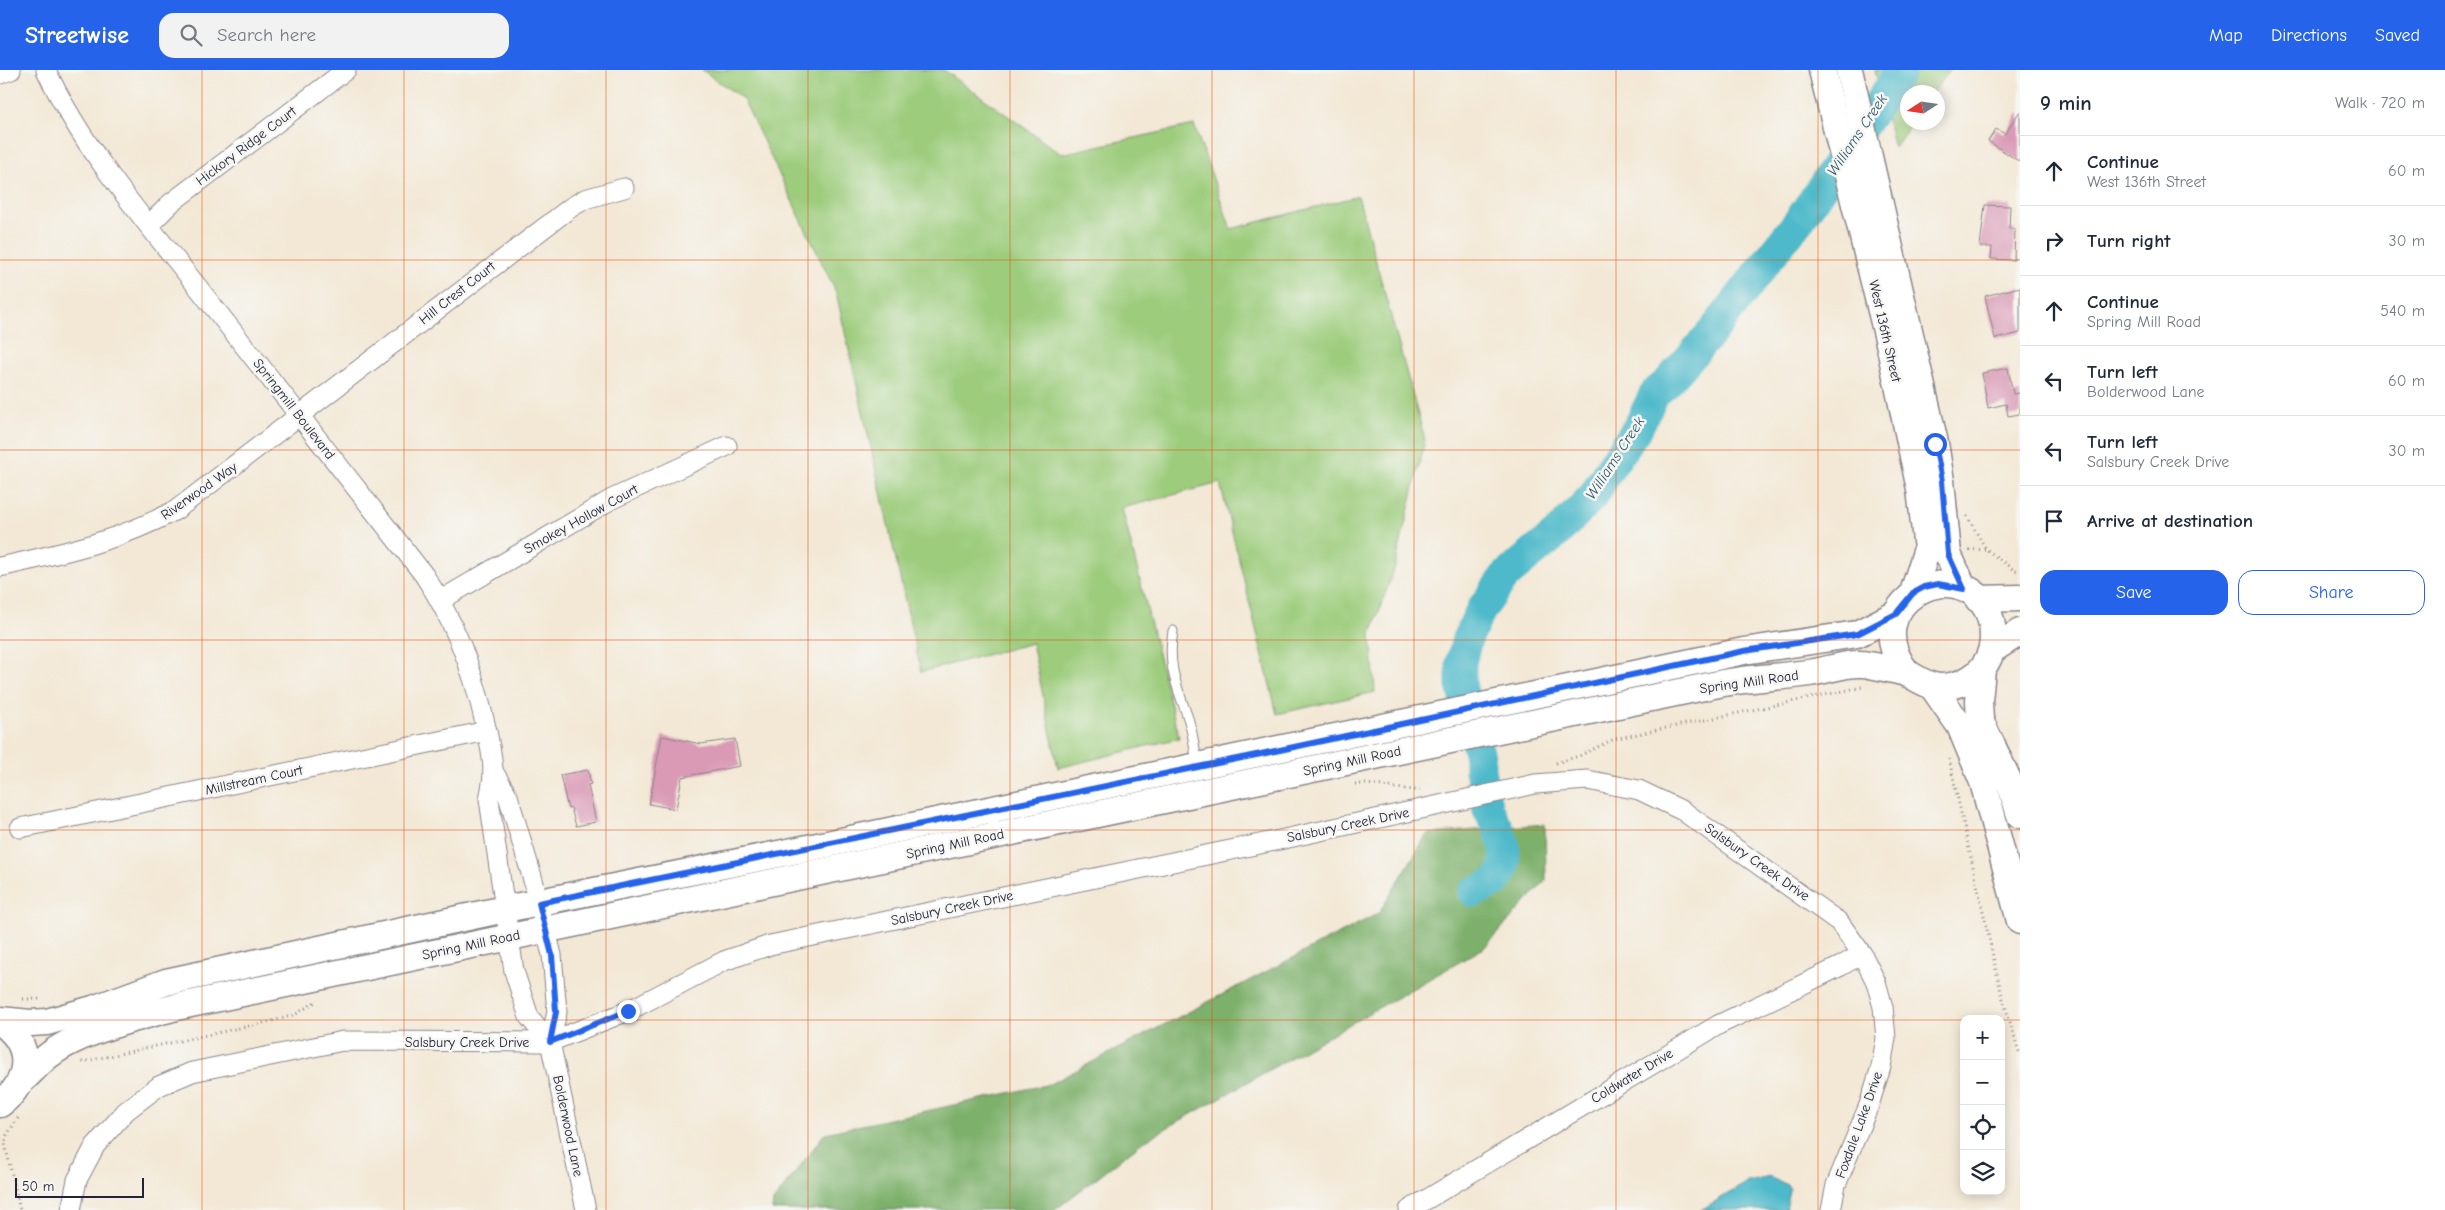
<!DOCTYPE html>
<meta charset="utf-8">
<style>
body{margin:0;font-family:"Comic Neue",sans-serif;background:#f2f2f3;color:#1f2937}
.controls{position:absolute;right:15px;bottom:15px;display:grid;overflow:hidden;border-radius:10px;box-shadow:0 2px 12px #0003}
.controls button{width:45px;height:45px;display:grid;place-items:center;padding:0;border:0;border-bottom:1px solid #e0e1e3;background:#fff;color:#1f2937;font:25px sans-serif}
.compass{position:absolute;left:1900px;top:15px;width:45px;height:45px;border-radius:50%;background:#fff;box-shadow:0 2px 12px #0003;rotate:258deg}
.scale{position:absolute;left:15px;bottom:12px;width:129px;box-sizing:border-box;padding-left:5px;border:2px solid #22223b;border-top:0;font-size:14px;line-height:18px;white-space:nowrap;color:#22223b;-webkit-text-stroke:4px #f6f6f2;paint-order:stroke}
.stop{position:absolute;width:15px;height:15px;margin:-11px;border:4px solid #2563eb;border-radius:50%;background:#fff}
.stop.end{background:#2563eb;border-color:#fff;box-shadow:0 1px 5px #0008}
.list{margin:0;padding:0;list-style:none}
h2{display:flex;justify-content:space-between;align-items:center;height:65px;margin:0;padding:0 20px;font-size:21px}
h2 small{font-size:16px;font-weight:400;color:#747a83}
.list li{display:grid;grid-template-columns:32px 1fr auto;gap:15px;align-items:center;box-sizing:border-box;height:70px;padding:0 20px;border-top:1px solid #e0e1e3}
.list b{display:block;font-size:19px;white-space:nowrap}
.list p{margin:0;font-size:16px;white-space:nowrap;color:#747a83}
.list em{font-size:16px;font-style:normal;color:#747a83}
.actions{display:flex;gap:10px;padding:15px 20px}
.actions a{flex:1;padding:11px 0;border:1px solid #2563eb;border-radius:15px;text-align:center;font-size:18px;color:#2563eb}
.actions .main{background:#2563eb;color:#fff}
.icon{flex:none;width:28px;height:28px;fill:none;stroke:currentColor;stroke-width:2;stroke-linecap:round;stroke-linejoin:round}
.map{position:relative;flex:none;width:2020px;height:1140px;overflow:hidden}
header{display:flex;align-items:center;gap:30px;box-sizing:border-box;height:70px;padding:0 25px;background:#2563eb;color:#fff}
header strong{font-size:24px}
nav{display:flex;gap:28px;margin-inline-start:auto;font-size:18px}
.search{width:350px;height:45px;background:#f2f2f3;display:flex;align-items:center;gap:12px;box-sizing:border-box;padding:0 18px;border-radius:15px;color:#747a83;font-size:19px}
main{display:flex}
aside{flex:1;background:#fff}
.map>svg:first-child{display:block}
</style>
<header>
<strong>Streetwise</strong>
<div class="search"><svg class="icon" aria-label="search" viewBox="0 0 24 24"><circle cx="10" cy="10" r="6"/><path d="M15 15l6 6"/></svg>Search here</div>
<nav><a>Map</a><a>Directions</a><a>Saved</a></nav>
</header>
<main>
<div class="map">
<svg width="2020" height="1140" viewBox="0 0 2020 1140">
<rect width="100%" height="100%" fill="#f6f6f2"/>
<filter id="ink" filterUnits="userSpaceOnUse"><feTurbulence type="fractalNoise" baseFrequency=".02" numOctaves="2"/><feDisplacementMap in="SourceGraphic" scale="10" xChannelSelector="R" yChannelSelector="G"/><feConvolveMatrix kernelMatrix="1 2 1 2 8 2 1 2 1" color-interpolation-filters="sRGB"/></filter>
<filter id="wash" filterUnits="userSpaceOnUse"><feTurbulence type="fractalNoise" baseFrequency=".0096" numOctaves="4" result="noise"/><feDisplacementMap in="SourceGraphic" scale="20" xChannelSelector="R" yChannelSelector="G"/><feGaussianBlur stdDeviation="1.12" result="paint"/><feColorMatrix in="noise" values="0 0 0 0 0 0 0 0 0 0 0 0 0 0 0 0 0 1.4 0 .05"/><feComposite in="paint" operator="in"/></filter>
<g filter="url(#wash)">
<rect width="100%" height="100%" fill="#f3e8d5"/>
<g fill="#9ccc7b" stroke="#5f775b">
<path d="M702 0H944L1061 84 1194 55 1231 159 1358 126 1425 370 1395 497 1371 563 1375 622 1277 644 1220 413 1122 438 1179 668 1058 698 1032 573 921 602 836 222 743 29Z"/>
<path d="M1875 0H1949L1933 22H1908V52L1912 53 1894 78Z"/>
</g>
<path fill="#7db06b" stroke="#506953" d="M1545 754 1546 810 1484 878 1144 1071 1055 1140H772L773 1132 825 1063 1050 1014 1379 843 1427 764Z"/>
<path fill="#4eb9ca" stroke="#386e82" d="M1770 1107 1788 1115 1790 1119 1786 1140H1701L1748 1112Z"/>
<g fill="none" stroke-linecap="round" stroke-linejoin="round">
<path stroke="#4eb9ca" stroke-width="31" d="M1474 822 1496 812 1504 799 1505 777 1498 757 1488 740 1480 700V687L1461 615V592L1467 569 1481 540 1505 506 1556 464 1593 426 1613 393 1638 357 1655 323 1667 313 1713 261 1800 149 1901 0"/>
</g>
<g id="blocks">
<g fill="#da9ab6">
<path d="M2020 41V92L1988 71 1996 59 2005 64Z"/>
<path d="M1985 135 2010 136 2009 159H2015L2014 190 1991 189 1992 177H1980Z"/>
<path d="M2020 217V263L1995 269 1985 226Z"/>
<path d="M2008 298 2013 324 2020 323V344L2008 346 2006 334 1988 338 1982 303Z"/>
<path d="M662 666 701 674 735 669 740 696 682 707 676 739 649 734Z"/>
<path d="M588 700 591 714 588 715 596 752 576 756 571 738 568 739 560 705Z"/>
</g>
</g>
</g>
<g filter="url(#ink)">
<use href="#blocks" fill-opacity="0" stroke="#8a8588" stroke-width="1"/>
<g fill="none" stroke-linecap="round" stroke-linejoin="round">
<defs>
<path id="lane" d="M1173 561C1167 597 1177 616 1188 648 1193 663 1195 679 1197 694"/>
<g id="street">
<path d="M46 0C85 83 148 154 204 225 278 318 351 411 424 505 454 550 472 596 484 649 488 666 493 685 493 702 493 711 491 720 489 729L514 901 529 947 550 972"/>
<path d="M0 4 11 0"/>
<path d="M149 155 171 133 346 0"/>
<path d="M0 497C63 483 119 471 176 440L570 138 585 129 624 118"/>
<path d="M441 530 612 429 727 376"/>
<path d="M493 701 508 726 533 810 552 885 557 942 550 972 586 1140"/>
<path d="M20 758 487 661"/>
<path d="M71 1140 77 1110 95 1076 126 1041 159 1016 192 1002 343 971 550 972 628 941 724 891 770 875 1284 769 1535 714 1587 710 1639 720 1683 741 1839 852 1862 884 1876 912 1883 937 1886 968 1881 997 1869 1035 1836 1115 1831 1140"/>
<path d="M1409 1140 1718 955 1841 896 1862 884"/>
</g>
<g id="secondary">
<path d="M1822 0 1889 273 1920 419 1927 479 1913 523"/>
<path d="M1849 0 1935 373 1941 411 1948 484 1964 519"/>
<path d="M1978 529 2020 528"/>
<path d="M1992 580 2020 562"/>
<path d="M1982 599 1979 631 1980 650 2011 716 2020 745"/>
<path d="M1932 616 1960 656 1983 712 2020 851"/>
<path d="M0 950 30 953 47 952 93 939 166 912 505 839 813 777 1744 581 1857 564 1896 544"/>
<path d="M0 952C34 974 31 1011 0 1034"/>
<path d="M20 1012C31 1003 40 991 52 983 82 961 140 947 176 937L1723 613C1751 608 1780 607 1809 603 1826 601 1844 593 1861 594 1868 594 1904 602 1909 604 1923 612 1934 620 1951 616 1970 612 1986 600 1991 581 1995 568 1993 556 1989 544 1961 477 1851 534 1908 604"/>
</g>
</defs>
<use href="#lane" stroke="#8a8588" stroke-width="11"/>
<use href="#street" stroke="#8a8588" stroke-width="21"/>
<use href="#secondary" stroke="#8a8588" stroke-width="29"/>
<g stroke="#8a8588" stroke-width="3" stroke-dasharray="1 4" stroke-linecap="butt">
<path d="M1967 446 1986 479 2015 501H2020"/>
<path d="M1969 480 1986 479"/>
<path d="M1949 689 2001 922 2020 985"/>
<path d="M1556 693 1579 686 1614 669 1862 617"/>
<path d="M1355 714C1377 713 1396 720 1420 720"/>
<path d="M23 929H39"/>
<path d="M82 992 281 949 296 944 317 931"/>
<path d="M18 1048 7 1065 5 1074 20 1140"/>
</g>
<use href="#lane" stroke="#fff" stroke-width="9"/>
<use href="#street" stroke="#fff" stroke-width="19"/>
<use href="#secondary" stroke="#fff" stroke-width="26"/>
</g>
</g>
<g fill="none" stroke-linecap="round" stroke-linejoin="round" filter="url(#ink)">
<path stroke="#2563eb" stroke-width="6" d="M628 941 550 972 556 942 552 885 539 833 1261 684 1744 581 1857 564 1896 544 1913 523 1924 517 1938 514 1964 519 1948 484 1942 411 1935 374"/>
</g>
<path fill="none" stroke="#de560e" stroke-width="1" stroke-opacity="0.55" d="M202 0V1140M404 0V1140M606 0V1140M808 0V1140M1010 0V1140M1212 0V1140M1414 0V1140M1616 0V1140M1818 0V1140M0 190H2020M0 380H2020M0 570H2020M0 760H2020M0 950H1964M2001 950H2020"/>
<g text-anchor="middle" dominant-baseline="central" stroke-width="5" stroke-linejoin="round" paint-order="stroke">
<g font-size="14" fill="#22223b" stroke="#f6f6f2">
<text transform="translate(246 76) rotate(-37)">Hickory Ridge Court</text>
<text transform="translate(457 223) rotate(-38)">Hill Crest Court</text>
<text transform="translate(1885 261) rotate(77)">West 136th Street</text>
<text transform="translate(294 339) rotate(52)">Springmill Boulevard</text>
<text transform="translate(199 421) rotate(-35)">Riverwood Way</text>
<text transform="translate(581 449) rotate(-29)">Smokey Hollow Court</text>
<text transform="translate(1749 612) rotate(-8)">Spring Mill Road</text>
<text transform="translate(1352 691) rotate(-12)">Spring Mill Road</text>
<text transform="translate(254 710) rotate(-12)">Millstream Court</text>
<text transform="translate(1348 755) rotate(-12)">Salsbury Creek Drive</text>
<text transform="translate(955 774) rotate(-12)">Spring Mill Road</text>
<text transform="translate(1757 792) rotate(35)">Salsbury Creek Drive</text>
<text transform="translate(952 838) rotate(-12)">Salsbury Creek Drive</text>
<text transform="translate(471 875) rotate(-12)">Spring Mill Road</text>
<text x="467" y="972">Salsbury Creek Drive</text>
<text transform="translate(1632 1006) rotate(-31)">Coldwater Drive</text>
<text transform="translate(1859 1055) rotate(-70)">Foxdale Lake Drive</text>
<text transform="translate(568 1056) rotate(78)">Bolderwood Lane</text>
</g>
<g font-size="15" font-style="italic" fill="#31576d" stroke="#f6f6f2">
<text transform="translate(1857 65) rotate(-56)">Williams Creek</text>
<text transform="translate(1615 388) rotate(-57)">Williams Creek</text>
</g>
</g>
</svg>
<div class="controls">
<button>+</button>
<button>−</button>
<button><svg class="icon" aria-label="locate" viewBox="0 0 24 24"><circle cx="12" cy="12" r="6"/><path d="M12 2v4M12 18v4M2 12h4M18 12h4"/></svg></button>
<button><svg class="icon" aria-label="layers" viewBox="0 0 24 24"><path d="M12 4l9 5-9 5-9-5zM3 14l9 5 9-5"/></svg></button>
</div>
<svg class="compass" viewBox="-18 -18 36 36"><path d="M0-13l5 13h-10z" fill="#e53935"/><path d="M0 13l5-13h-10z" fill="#747a83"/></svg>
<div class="scale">50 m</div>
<div class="stop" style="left:1935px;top:374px"></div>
<div class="stop end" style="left:628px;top:941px"></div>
</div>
<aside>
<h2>9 min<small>Walk · 720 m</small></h2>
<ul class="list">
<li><svg class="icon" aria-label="ahead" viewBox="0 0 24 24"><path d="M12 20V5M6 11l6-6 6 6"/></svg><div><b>Continue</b><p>West 136th Street</p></div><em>60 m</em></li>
<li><svg class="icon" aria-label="right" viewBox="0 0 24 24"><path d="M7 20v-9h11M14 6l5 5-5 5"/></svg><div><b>Turn right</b></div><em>30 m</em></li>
<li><svg class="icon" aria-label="ahead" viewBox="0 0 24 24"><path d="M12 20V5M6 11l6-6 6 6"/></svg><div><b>Continue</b><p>Spring Mill Road</p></div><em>540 m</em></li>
<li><svg class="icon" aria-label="left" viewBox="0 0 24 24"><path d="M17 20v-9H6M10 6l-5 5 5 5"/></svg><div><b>Turn left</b><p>Bolderwood Lane</p></div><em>60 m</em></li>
<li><svg class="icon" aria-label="left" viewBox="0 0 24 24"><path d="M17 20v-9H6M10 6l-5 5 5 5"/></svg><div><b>Turn left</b><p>Salsbury Creek Drive</p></div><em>30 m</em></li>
<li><svg class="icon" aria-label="arrive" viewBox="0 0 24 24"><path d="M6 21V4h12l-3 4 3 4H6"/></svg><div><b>Arrive at destination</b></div></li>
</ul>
<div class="actions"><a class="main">Save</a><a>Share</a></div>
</aside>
</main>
